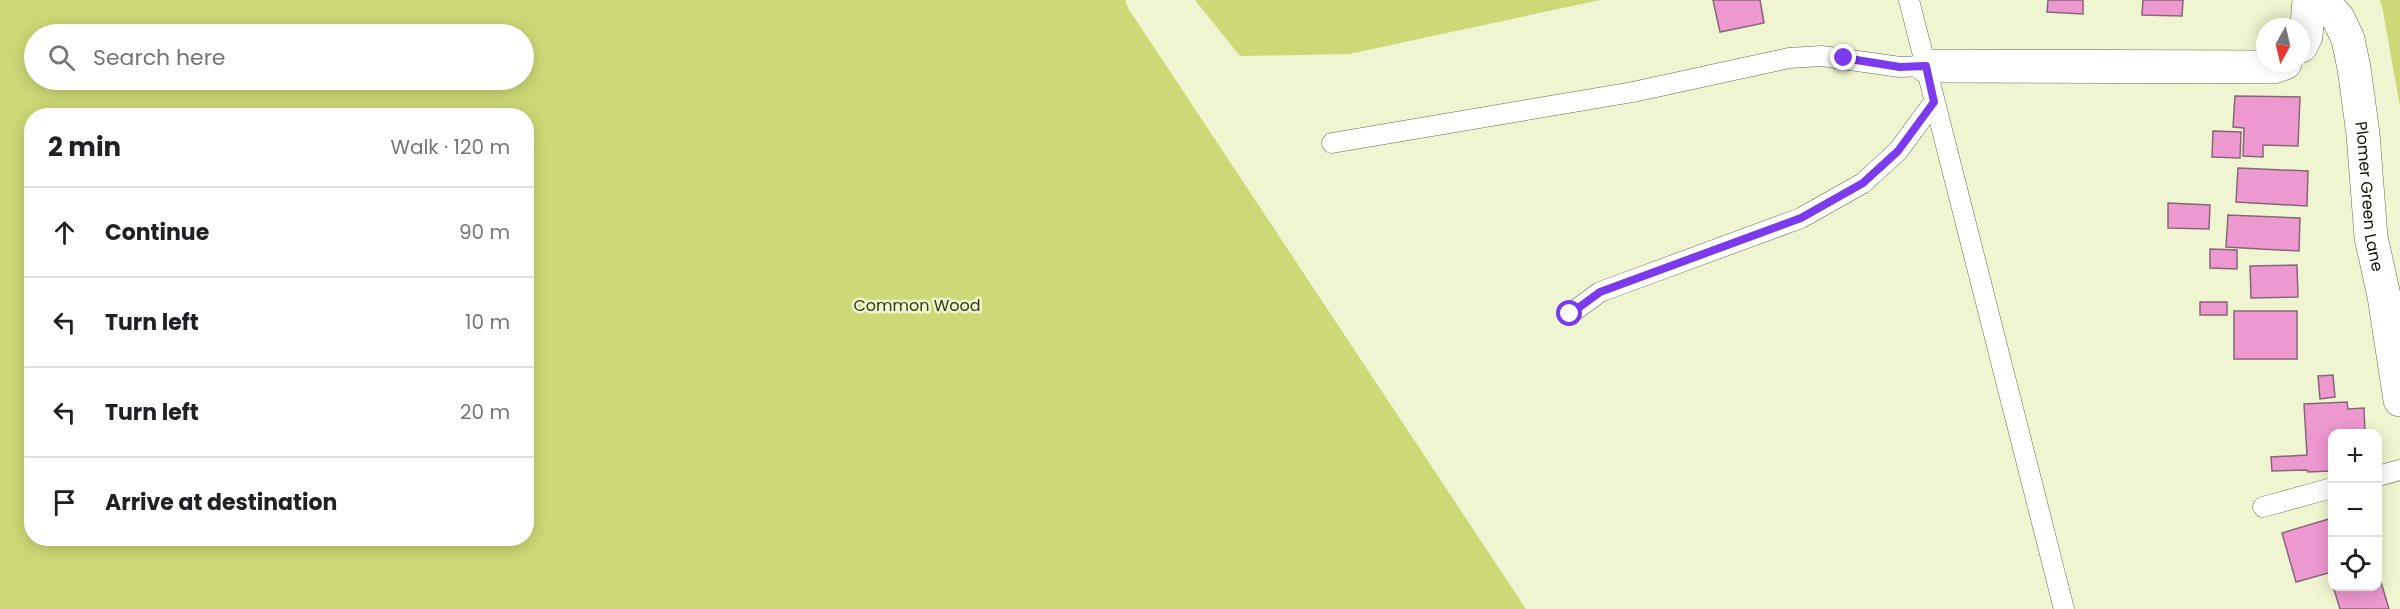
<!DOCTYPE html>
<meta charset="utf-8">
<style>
body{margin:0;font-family:Poppins,sans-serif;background:#f2f2f2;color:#202124}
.controls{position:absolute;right:18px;bottom:18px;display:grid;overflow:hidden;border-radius:12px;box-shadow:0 3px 15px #0003}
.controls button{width:54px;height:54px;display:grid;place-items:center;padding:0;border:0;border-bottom:2px solid #e0e0e0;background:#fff;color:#202124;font:30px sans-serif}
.compass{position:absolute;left:2256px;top:18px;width:54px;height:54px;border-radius:50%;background:#fff;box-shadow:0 3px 15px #0003;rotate:188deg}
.stop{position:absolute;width:18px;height:18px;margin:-14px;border:4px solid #7c3aed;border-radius:50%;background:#fff}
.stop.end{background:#7c3aed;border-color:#fff;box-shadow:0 2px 6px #0008}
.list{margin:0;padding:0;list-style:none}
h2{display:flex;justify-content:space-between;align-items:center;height:78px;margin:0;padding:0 24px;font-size:26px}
h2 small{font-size:20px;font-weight:400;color:#757577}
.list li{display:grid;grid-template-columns:39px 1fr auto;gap:18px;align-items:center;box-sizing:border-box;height:90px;padding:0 24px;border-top:2px solid #e0e0e0}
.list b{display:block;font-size:22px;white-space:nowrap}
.list em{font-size:20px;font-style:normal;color:#757577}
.icon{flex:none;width:33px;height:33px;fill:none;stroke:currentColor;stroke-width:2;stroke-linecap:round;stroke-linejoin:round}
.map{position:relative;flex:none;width:2400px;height:609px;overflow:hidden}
.search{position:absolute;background:#fff;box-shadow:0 3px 15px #0003;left:24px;top:24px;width:510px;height:66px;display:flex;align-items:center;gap:15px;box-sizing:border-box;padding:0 21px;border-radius:33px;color:#757577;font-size:22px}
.panel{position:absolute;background:#fff;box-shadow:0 3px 15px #0003;left:24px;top:108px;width:510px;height:438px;border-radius:24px}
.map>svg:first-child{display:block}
</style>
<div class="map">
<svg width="2400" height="609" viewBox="0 0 2400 609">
<rect width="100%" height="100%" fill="#eff5d0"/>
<g fill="#cdd976" fill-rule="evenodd">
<path d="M0 0H1125L1128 8 1526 609H0ZM524 34V80H34V34ZM32 116H526V538H32Z"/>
<path d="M1195 0H1600L1349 54 1240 56Z"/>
<path d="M2380 0H2400V107L2383 11Z"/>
</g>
<g fill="#ee98d0" stroke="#86677a" stroke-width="1.5">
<path d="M1713 0H1760L1764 23 1720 32Z"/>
<path d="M2048 0H2083V14L2047 12Z"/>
<path d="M2143 0H2183L2182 16 2142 15Z"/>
<path d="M2235 96 2300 97 2298 146 2263 145V157L2243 156 2244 128 2233 127Z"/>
<path d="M2213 131 2241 132 2240 158 2212 157Z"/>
<path d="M2238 168 2308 171 2307 206 2236 202Z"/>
<path d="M2168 203 2210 205 2209 229 2168 228Z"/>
<path d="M2228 215 2300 218 2299 251 2226 247Z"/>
<path d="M2210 249 2237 250V269L2210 268Z"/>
<path d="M2297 265 2298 297 2251 298 2250 266Z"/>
<rect x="2200" y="302" width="27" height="13"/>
<rect x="2234" y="311" width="63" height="48"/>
<path d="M2333 375 2335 397 2320 399 2318 376Z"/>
<path d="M2347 402 2348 409 2364 408 2365 434H2332V475H2329V471L2308 472 2307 470 2272 471 2271 457 2307 455 2304 404Z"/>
<path d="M2332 518V572L2296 582 2282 533Z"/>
<path d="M2378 572 2389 609H2340L2333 586H2378Z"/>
</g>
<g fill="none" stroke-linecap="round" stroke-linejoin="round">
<defs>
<g id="lane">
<path d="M1909 0 2064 609"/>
<path d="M1332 143 1633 92 1789 58 1822 56 1900 67 1926 66"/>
<path d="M1570 314 1600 292 1801 218 1863 183 1898 151 1934 102"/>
<path d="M2378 476 2400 470"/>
<path d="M2263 507 2332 488"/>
</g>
<g id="street">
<path id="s1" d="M2321 0 2338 18 2348 39 2354 68 2363 134 2371 237 2384 296 2400 400"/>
<path d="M2301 46 2306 36 2309 0"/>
<path d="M1926 66 2273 67 2285 63"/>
</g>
</defs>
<use href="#lane" stroke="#666b4b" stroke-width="21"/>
<use href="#street" stroke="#666b4b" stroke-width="34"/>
<use href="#lane" stroke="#fff" stroke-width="20"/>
<use href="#street" stroke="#fff" stroke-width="33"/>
</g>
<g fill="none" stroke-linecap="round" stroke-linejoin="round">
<path stroke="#7c3aed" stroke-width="8" d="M1570 314 1600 292 1801 218 1863 183 1898 151 1934 102 1926 66 1900 67 1844 58"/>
</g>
<g text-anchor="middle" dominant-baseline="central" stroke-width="5" stroke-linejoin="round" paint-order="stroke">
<g font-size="16" fill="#101206" stroke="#eff5d0">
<text stroke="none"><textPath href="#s1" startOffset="207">Plomer Green Lane</textPath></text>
</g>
<g font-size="16" fill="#34390f" stroke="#eff5d0">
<text x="917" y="305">Common Wood</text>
</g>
</g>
</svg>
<div class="controls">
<button>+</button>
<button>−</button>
<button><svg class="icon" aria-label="locate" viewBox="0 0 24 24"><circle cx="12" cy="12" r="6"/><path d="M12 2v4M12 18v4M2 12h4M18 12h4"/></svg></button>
</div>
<svg class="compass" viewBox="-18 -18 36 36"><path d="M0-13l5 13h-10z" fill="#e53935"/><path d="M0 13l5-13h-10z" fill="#757577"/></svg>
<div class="stop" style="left:1570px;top:314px"></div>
<div class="stop end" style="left:1844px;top:58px"></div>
<div class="search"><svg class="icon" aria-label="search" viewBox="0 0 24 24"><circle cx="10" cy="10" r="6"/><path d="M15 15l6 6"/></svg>Search here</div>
<section class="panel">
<h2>2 min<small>Walk · 120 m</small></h2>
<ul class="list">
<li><svg class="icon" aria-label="ahead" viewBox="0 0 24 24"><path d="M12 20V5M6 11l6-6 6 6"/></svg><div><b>Continue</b></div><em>90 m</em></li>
<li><svg class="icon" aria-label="left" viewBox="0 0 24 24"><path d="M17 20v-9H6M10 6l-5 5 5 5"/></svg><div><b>Turn left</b></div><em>10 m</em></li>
<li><svg class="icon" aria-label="left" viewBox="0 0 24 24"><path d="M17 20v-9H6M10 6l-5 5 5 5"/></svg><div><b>Turn left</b></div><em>20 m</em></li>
<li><svg class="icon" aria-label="arrive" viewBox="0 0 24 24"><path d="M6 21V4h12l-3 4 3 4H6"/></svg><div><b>Arrive at destination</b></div></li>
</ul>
</section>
</div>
